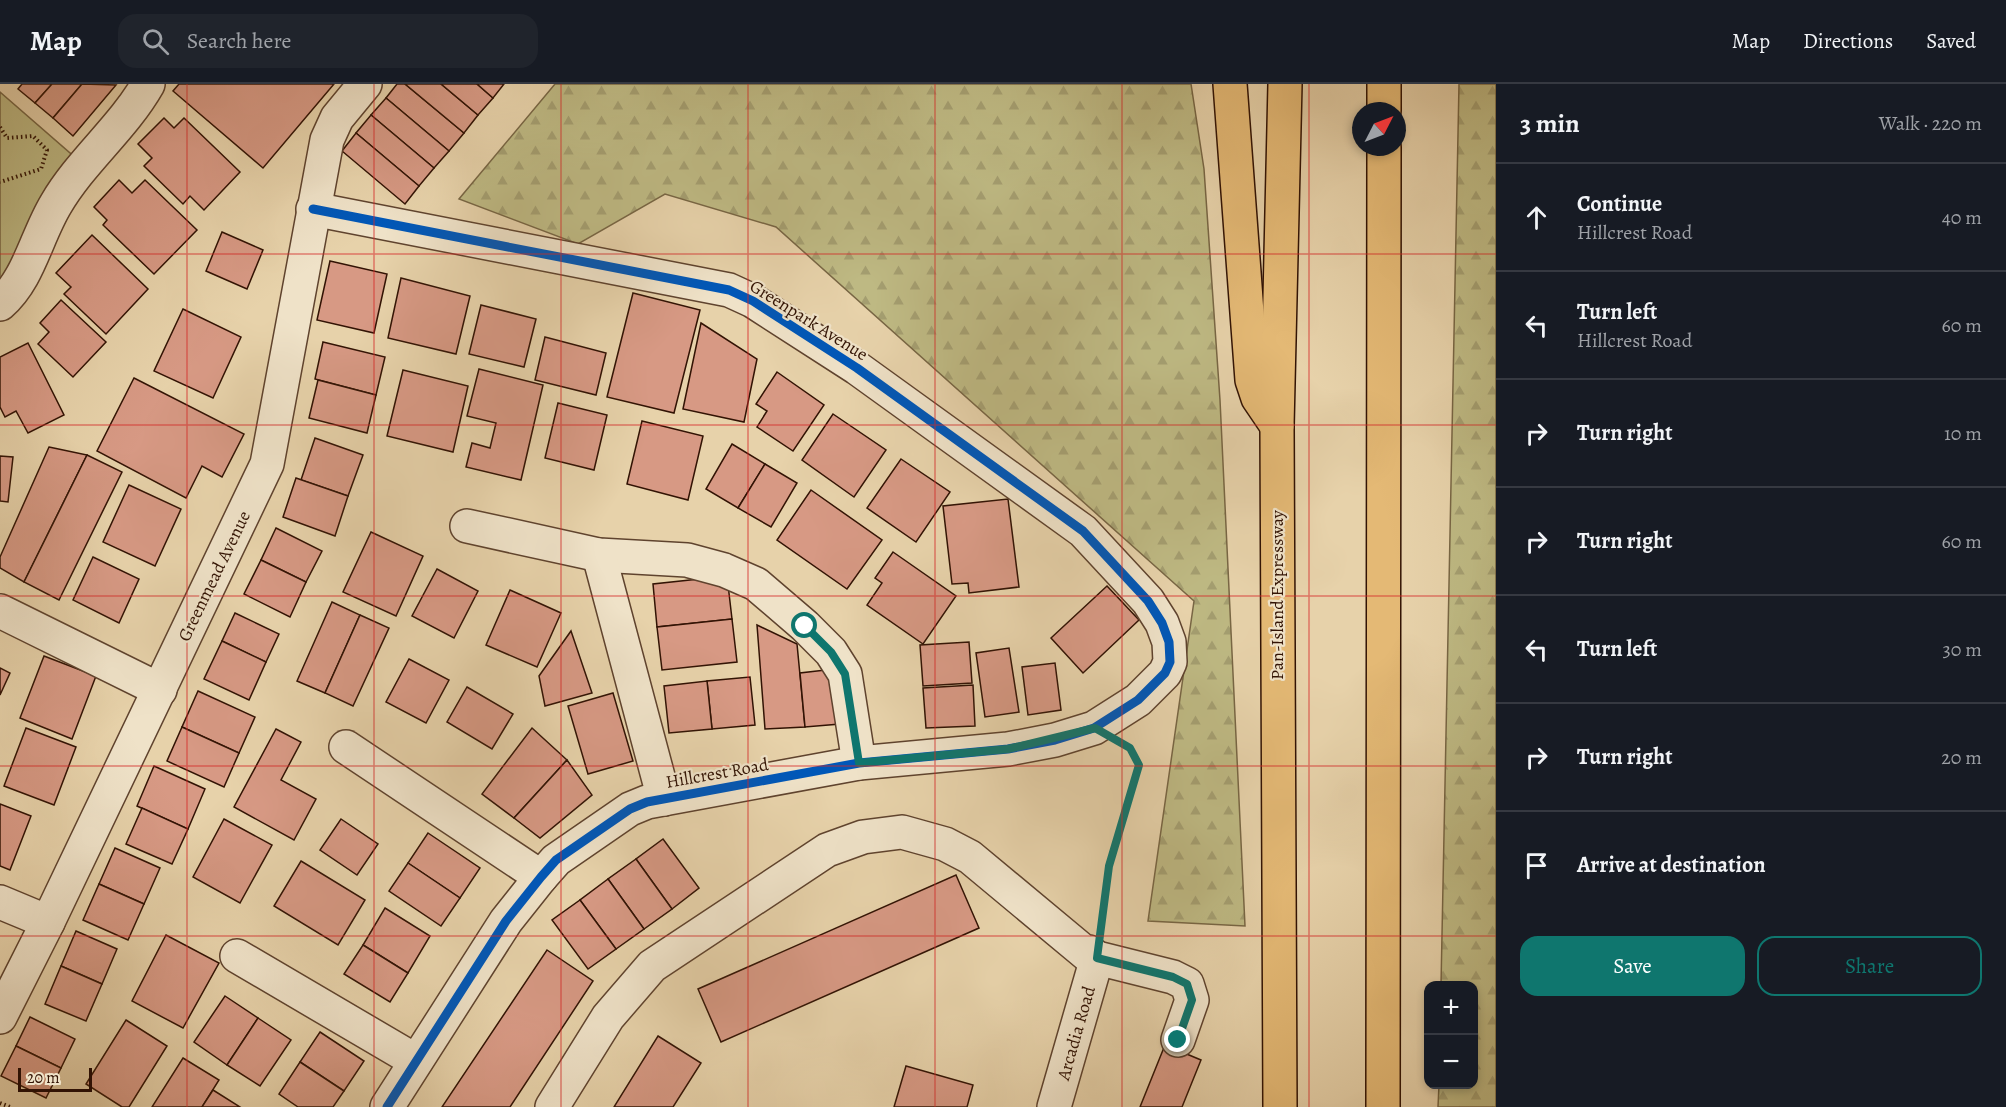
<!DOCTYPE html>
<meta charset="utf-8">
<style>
:root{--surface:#171b24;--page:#20242c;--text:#f1f3f6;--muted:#9ea1a6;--line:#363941;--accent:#0f766e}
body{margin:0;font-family:Alegreya,serif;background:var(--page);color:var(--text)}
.controls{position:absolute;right:18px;bottom:18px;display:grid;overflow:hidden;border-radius:12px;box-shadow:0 3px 9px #0003}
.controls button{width:54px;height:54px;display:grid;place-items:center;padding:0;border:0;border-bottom:2px solid var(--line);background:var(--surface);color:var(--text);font:30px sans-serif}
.compass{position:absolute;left:1352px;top:18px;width:54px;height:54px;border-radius:50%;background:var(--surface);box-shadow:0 3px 9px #0003;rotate:48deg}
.scale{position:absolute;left:18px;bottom:15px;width:74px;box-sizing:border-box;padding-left:6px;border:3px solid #321304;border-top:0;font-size:16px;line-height:21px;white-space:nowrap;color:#321304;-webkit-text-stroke:4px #efe2c8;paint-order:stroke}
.stop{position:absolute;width:18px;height:18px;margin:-14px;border:4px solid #0f766e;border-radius:50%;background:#fff}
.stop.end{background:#0f766e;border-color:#fff;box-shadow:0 2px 6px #0008}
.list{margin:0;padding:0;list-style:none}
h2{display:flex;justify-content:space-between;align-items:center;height:78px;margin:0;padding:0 24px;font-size:26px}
h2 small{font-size:20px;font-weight:400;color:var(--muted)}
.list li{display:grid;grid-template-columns:39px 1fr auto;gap:18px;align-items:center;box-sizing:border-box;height:108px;padding:0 24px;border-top:2px solid var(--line)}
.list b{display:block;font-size:22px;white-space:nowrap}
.list p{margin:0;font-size:20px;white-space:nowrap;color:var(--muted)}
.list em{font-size:20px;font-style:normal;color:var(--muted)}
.actions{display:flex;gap:12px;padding:18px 24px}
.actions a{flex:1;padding:14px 0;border:2px solid var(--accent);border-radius:18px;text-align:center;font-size:21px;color:var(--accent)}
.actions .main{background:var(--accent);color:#fff}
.icon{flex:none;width:33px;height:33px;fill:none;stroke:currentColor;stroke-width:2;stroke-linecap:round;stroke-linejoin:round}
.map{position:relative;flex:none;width:1496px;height:1023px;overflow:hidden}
header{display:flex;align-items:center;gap:36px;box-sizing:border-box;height:84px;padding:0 30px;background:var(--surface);border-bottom:2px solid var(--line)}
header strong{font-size:28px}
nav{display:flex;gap:33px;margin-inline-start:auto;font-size:21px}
.search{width:420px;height:54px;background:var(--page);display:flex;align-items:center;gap:15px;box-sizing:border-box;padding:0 21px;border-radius:18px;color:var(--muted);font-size:22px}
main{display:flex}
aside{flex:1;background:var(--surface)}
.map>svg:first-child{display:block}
.green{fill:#beb983;stroke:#786644;stroke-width:1.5}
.forest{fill:url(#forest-firs);stroke:#786644;stroke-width:1.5}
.building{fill:#d79984;stroke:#321304;stroke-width:1.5}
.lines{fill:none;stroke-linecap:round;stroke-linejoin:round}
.minor-casing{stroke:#5f432e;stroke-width:36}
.highway-casing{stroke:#321304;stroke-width:36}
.path{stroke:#321304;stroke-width:4;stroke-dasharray:1.5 3;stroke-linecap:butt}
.minor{stroke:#efe2c8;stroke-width:33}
.highway{stroke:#e4b975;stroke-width:33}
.cycleway-casing{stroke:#efe2c8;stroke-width:13}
.cycleway{stroke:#0057b8;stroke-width:9}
.route{stroke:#0f766e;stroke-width:8}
.grid{fill:none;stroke:#d62828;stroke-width:1.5;stroke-opacity:0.55}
.labels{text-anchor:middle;stroke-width:4.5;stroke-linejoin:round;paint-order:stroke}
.street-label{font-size:18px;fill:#321304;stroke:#efe2c8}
</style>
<header>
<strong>Map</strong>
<div class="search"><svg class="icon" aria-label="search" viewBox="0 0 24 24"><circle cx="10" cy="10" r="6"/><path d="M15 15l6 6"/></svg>Search here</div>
<nav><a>Map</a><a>Directions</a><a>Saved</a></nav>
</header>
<main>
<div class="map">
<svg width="1496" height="1023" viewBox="0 0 1496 1023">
<defs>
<pattern id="forest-firs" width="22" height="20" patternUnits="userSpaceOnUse" patternTransform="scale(1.5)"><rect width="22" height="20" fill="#beb983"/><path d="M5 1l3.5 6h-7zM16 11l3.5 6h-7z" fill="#a49e70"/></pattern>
</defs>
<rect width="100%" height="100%" fill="#e7d2aa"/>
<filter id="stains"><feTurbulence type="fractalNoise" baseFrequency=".00333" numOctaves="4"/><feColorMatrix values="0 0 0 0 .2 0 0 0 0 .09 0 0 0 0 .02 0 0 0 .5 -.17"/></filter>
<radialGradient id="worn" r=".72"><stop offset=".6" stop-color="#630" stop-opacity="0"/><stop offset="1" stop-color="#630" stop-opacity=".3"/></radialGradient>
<path class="green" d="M0 8 78 76 0 196Z"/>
<g class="forest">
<path d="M555 0H1191L1204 85 1220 316 1245 842 1148 837 1194 517 776 143 665 110 578 160 459 115Z"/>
<path d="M1459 0H1496V1023H1438L1439 1001 1474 1000V902L1441 901Z"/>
</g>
<g class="building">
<path d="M22 0H52L35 19 18 5Z"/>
<path d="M52 0H82L53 34 35 19Z"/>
<path d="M82 0 116 1 73 52 53 34Z"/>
<path d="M179 0H334L263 84 173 7Z"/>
<path d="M397 0H405L464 49 449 67 386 14Z"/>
<path d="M405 0H441L478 31 464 49Z"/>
<path d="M441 0H477L493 14 478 31Z"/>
<path d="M477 0H504L493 14Z"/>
<path d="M386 14 449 67 434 84 371 31Z"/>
<path d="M371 31 434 84 419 102 356 49Z"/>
<path d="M164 34 174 44 184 34 240 88 204 126 190 112 183 120 144 82 152 74 138 60Z"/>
<path d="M356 49 419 102 405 120 342 67Z"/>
<path d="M119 96 132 109 145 96 197 146 154 190 103 141 107 136 94 123Z"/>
<path d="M222 148 263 166 247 205 206 187Z"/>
<path d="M92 151 148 205 106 250 64 210 71 203 56 189Z"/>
<path d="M330 177 387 190 374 249 317 236Z"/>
<path d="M401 194 470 212 456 270 388 254Z"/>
<path d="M633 209 700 226 674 329 607 313Z"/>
<path d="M61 216 106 258 73 293 38 260 49 248 40 239Z"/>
<path d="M481 221 536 235 524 283 469 270Z"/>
<path d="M183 225 241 253 213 314 154 287Z"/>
<path d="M701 239 757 275 744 338 683 325Z"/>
<path d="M545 253 606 269 596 311 535 296Z"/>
<path d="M323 258 385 273 376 311 315 295Z"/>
<path d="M28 259 64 331 28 349 16 327 5 333 0 323V273Z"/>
<path d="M479 285 543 301 521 396 466 383 472 359 490 364 496 339 467 332Z"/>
<path d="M403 286 468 302 453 368 387 352Z"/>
<path d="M777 288 824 321 793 367 757 343 767 327 756 320Z"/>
<path d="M134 294 244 350 222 393 202 382 186 414 97 367Z"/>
<path d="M318 296 376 311 367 349 309 334Z"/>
<path d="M558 319 607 331 594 386 545 374Z"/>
<path d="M833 330 886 366 854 413 802 376Z"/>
<path d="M642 337 703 352 688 416 627 400Z"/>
<path d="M315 354 363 371 348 412 301 396Z"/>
<path d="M732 360 765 380 738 424 706 405Z"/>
<path d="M49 363 87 371 24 498 0 484V473Z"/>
<path d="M87 371 122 388 59 516 24 498Z"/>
<path d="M0 372 13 373 8 418 0 417Z"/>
<path d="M901 375 950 408 916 458 867 424Z"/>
<path d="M765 380 797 399 771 443 738 424Z"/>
<path d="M296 394 348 412 335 452 283 433Z"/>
<path d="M129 401 181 425 155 482 103 458Z"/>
<path d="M811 406 882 456 847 505 777 456Z"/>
<path d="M1008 415 1019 503 969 509 968 499 952 500 943 422Z"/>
<path d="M276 444 322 467 306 498 261 476Z"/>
<path d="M371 448 423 472 396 532 343 508Z"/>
<path d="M893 468 956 512 923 560 867 521 882 499 875 494Z"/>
<path d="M93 473 139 495 119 539 73 516Z"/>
<path d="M261 476 306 498 290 533 244 510Z"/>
<path d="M437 485 478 507 454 554 412 532Z"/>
<path d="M727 492 732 535 657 543 653 500Z"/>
<path d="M1107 502 1139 536 1083 589 1051 554Z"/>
<path d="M510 506 561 529 537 583 486 561Z"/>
<path d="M332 518 360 531 325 609 297 597Z"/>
<path d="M235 529 279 550 266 578 222 557Z"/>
<path d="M360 531 389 544 353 622 325 609Z"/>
<path d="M732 535 737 578 662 586 657 543Z"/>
<path d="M757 541 797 560 805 643 765 645Z"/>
<path d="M571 547 592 609 545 622 539 592Z"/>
<path d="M222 557 266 578 249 616 204 595Z"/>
<path d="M969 558 972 599 923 602 920 561Z"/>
<path d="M1009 564 1019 628 985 633 976 569Z"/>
<path d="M44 572 96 592 72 655 20 634Z"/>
<path d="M409 575 449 596 426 639 386 618Z"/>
<path d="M1055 579 1061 626 1028 631 1022 583Z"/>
<path d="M0 584 10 589 0 611Z"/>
<path d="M834 585 840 640 805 643 800 589Z"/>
<path d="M750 593 755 641 712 645 707 597Z"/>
<path d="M707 597 712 645 669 649 664 602Z"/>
<path d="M973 601 975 642 926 644 923 604Z"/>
<path d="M467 603 513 630 492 665 447 638Z"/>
<path d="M198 607 255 633 239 669 182 643Z"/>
<path d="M613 609 633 677 588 690 568 622Z"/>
<path d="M182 643 239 669 224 703 167 677Z"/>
<path d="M26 644 76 663 54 721 4 702Z"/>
<path d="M532 644 567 676 514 734 482 710Z"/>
<path d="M276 645 301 658 281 696 316 715 294 756 234 723Z"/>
<path d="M567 676 592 711 540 754 514 734Z"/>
<path d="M154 682 205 705 188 745 137 722Z"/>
<path d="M0 720 31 732 10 786 0 782Z"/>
<path d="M142 724 188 745 172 780 126 760Z"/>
<path d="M224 735 272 761 240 819 193 793Z"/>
<path d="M341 735 378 760 357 791 320 766Z"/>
<path d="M428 749 480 784 460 814 408 779Z"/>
<path d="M663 755 699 804 672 825 636 775Z"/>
<path d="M115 764 160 784 144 820 99 800Z"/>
<path d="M636 775 672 825 644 845 608 795Z"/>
<path d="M301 777 365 816 338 861 274 822Z"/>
<path d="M408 779 460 814 441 842 389 807Z"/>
<path d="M956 791 979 844 721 958 698 905Z"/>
<path d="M608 795 644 845 616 865 580 816Z"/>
<path d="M99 800 144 820 128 856 83 836Z"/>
<path d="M580 816 616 865 588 885 552 836Z"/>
<path d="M385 824 430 852 408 889 363 861Z"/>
<path d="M76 847 117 865 102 900 61 882Z"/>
<path d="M166 851 219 879 183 944 132 917Z"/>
<path d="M363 861 408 889 390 918 344 890Z"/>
<path d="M547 866 593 897 510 1023H442Z"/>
<path d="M61 882 102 900 86 937 45 920Z"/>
<path d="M225 912 258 934 227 981 194 958Z"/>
<path d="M30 933 75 955 61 984 16 962Z"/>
<path d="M258 934 291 956 260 1002 227 981Z"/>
<path d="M126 936 167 962 129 1023H122L86 1000Z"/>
<path d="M320 948 364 977 344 1007 300 978Z"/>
<path d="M658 952 701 979 673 1023H614Z"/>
<path d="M1165 961 1201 976 1182 1023H1140Z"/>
<path d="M16 962 61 984 46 1014 1 992Z"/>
<path d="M183 974 219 996 202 1023H152Z"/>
<path d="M300 978 344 1007 333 1023H298L279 1010Z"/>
<path d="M906 982 973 1001 967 1023H894Z"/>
<path d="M213 1006 240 1023H202Z"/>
</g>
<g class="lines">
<defs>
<g id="minor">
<path d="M313 125 729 206 753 217 857 284 1083 447 1148 517 1162 539 1169 558 1170 578 1165 589 1138 616 1094 644 1055 656 1008 665 859 679 647 718 630 725 556 776 541 793 506 837 387 1023"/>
<path d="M0 220C29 195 36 153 56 120 81 77 123 44 148 0"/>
<path d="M467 442 599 471 687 476 724 486 756 500 805 542 831 568 845 590 859 679"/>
<path d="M599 471 664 715"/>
<path d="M0 527 160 606"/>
<path d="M346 663 541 793"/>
<path d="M0 818 48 838"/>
<path d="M237 872 416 977"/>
<path d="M0 933 48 838 267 380 327 56 337 34 365 0"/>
<path d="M552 1023 608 933 652 882 827 766 863 753 902 748 945 760 970 773 1089 872V868L1097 874 1173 893 1187 900 1192 916 1178 956"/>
<path d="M1054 1023 1097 874"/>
</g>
<g id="highway">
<path d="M1230 0 1252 296 1258 314 1277 342"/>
<path d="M1384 0V27"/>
<path d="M1280 1023 1277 342 1285 0"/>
<path d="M1383 1023 1384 63"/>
</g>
</defs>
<use href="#minor" class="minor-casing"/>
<use href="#highway" class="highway-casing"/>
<g class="path">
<path d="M0 43 7 54 33 52 47 66 41 85 0 98"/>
<path d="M1101 844 1109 782 1139 681 1130 664 1121 660"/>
<path d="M0 1019 10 1023"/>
</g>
<use href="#minor" class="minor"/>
<use href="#highway" class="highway"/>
<defs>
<path id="cycleway" d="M313 125 729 206 753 217 857 284 1083 447 1148 517 1162 539 1169 558 1170 578 1165 589 1138 616 1094 644 1055 656 1008 665 859 679 647 718 630 725 556 776 541 793 506 837 387 1023"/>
</defs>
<use href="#cycleway" class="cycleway-casing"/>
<use href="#cycleway" class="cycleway"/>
</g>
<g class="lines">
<path class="route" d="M805 542 831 568 845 590 859 679 1008 665 1095 644 1130 664 1139 681 1109 782 1097 874 1173 893 1187 900 1192 916 1178 956"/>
</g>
<path class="grid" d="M187 0V1023M374 0V1023M561 0V1023M748 0V1023M935 0V1023M1122 0V1023M1309 0V1023M0 170H1496M0 341H1496M0 512H1496M0 682H1496M0 852H1496"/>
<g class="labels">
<g class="street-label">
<text transform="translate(809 236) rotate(32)" y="6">Greenpark Avenue</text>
<text transform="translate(214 492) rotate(-64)" y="6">Greenmead Avenue</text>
<text transform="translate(1277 511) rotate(-90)" y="6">Pan-Island Expressway</text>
<text transform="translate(717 689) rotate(-10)" y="6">Hillcrest Road</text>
<text transform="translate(1076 949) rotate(-74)" y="6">Arcadia Road</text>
</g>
</g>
<rect width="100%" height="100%" filter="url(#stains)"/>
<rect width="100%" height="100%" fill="url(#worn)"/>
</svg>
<div class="controls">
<button>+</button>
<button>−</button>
</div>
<svg class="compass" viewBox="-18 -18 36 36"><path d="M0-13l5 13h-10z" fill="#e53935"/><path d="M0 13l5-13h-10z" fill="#9ea1a6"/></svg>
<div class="scale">20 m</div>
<div class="stop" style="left:805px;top:542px"></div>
<div class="stop end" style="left:1178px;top:956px"></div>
</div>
<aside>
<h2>3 min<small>Walk · 220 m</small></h2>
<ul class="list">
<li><svg class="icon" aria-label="ahead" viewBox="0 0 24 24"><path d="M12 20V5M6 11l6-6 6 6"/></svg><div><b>Continue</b><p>Hillcrest Road</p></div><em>40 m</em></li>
<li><svg class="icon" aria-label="left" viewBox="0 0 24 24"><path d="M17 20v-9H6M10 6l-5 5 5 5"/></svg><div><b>Turn left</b><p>Hillcrest Road</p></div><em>60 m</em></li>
<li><svg class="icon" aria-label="right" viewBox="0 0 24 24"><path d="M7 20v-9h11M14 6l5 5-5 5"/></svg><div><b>Turn right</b></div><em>10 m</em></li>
<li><svg class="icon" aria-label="right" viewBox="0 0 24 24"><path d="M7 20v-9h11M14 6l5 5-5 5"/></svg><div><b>Turn right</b></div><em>60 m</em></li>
<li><svg class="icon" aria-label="left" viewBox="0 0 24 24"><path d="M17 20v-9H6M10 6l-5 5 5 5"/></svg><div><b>Turn left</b></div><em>30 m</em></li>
<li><svg class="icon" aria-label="right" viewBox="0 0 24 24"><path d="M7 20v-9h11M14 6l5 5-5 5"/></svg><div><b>Turn right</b></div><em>20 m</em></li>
<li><svg class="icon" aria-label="arrive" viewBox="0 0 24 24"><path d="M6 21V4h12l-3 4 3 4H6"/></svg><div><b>Arrive at destination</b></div></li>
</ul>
<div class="actions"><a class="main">Save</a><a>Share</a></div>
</aside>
</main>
